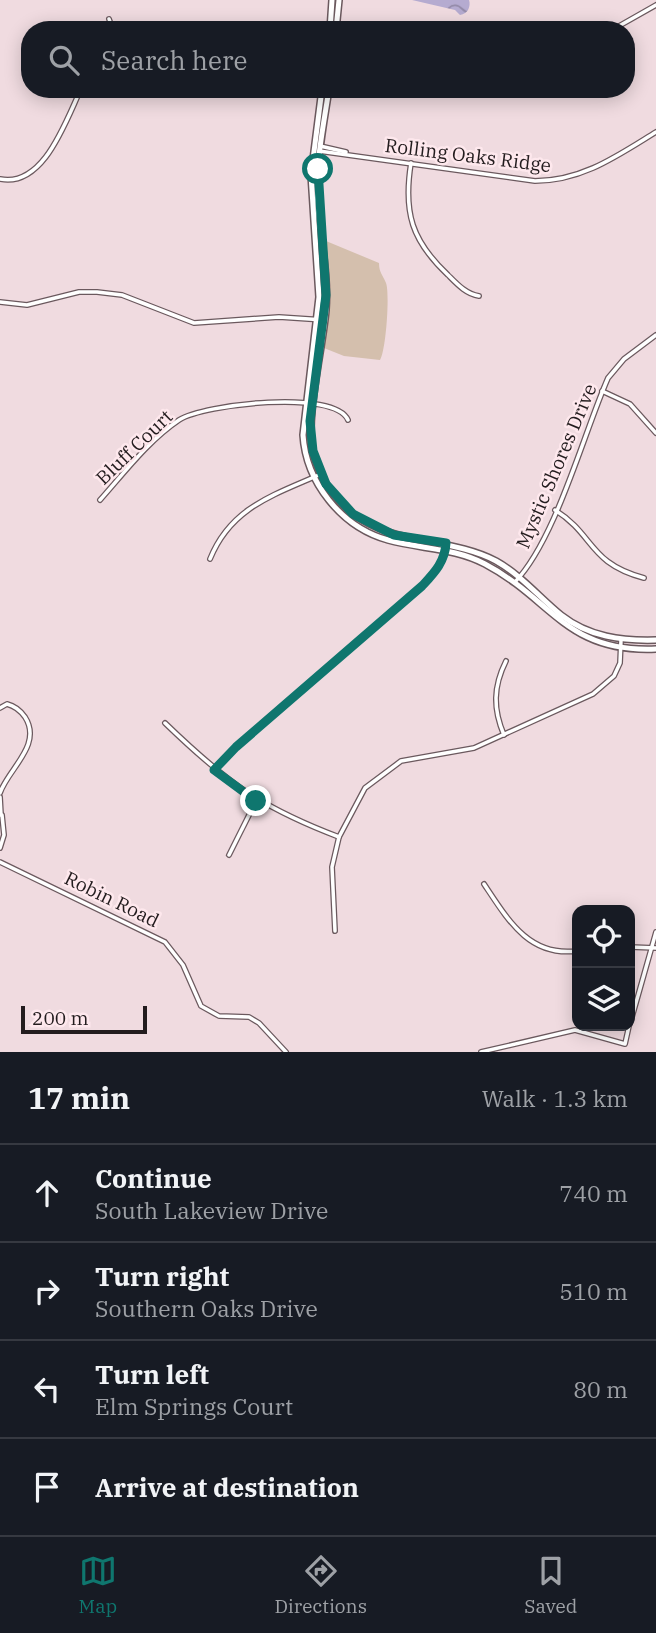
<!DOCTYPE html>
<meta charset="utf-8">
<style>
:root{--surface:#171b24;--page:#20242c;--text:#f1f3f6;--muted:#9ea1a6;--line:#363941;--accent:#0f766e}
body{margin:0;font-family:"IBM Plex Serif",serif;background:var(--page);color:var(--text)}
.controls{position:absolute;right:21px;bottom:21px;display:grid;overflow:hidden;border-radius:14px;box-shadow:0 4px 18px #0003}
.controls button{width:63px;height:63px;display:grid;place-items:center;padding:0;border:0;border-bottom:2px solid var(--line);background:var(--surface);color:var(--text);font:35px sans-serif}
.scale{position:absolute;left:21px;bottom:18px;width:126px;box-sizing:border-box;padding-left:7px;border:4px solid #231c1e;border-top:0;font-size:19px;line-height:24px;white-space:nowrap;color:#231c1e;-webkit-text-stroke:5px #fee8ed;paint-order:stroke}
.stop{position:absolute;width:21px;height:21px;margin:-16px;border:5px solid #0f766e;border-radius:50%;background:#fff}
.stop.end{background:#0f766e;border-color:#fff;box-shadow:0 2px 7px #0008}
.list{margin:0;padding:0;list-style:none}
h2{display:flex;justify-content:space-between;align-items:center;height:91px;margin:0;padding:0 28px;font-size:30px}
h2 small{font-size:23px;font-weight:400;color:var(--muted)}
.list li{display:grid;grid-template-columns:46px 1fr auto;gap:21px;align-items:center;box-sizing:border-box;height:98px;padding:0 28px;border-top:2px solid var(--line)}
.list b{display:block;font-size:26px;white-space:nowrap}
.list p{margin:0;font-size:23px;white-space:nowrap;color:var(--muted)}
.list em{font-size:23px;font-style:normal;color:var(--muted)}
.icon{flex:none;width:38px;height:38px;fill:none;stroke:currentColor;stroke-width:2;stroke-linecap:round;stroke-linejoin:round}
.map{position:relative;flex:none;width:656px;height:1052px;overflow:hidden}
.search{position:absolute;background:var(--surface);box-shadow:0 4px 18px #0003;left:21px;right:21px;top:21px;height:77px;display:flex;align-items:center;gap:18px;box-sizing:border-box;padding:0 24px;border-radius:28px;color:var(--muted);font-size:26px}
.sheet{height:483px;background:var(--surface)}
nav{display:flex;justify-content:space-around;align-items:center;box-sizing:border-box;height:98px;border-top:2px solid var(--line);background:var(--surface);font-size:19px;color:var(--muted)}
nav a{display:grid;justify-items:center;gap:4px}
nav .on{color:var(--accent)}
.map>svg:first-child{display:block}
.park{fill:#d4bfad}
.water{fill:url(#water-waves)}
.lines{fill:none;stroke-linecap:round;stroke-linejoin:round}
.street-casing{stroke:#6b595e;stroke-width:6}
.secondary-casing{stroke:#6b595e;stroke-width:8}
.street{stroke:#fff;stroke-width:3.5}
.secondary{stroke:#fff;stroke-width:5}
.route{stroke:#0f766e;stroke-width:9}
.labels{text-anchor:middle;stroke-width:5;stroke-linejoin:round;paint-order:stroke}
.street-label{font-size:19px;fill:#231c1e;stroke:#fee8ed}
</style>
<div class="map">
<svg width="656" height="1052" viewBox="0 0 656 1052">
<defs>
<pattern id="water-waves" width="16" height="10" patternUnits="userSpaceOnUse" patternTransform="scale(1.75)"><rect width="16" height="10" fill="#b5abd0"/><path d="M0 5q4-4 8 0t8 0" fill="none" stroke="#938aa8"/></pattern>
</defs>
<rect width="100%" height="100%" fill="#f0dbe0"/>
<path class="park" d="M326 241 379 263C379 273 383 275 386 283 390 293 386 351 380 360L344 356 324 348 329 288Z"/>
<path class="water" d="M412 0H469C471 6 468 14 460 15L455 10Z"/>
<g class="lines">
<defs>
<g id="street">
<path d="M109 19 113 30"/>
<path d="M336 27 355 30"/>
<path d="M612 30 656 5"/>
<path d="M320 146 346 152"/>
<path d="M319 151 535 181C582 181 617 156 656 132"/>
<path d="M411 163C403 213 412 241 448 275 457 284 466 294 479 296"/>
<path d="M0 179C44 188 66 120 81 89"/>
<path d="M0 302 27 305 79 292H97L122 295 194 323 279 317 324 320"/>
<path d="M602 391 630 404 656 433"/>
<path d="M100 500C124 473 149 440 179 420 204 404 335 389 348 420"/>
<path d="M555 510C595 535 588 563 644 578"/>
<path d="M210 559C231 507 274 495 321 474"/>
<path d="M515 582C556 539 583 435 608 378L624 359 656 335"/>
<path d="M0 708 7 704C15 706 20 710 25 717 43 745 8 769 0 793"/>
<path d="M165 723C226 782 260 807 339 837"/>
<path d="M504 735C493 709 493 687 506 661"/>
<path d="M214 770 236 747 422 586 438 568 446 549"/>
<path d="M0 797 1 815"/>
<path d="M0 848 4 835 2 815"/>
<path d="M229 855 256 801"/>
<path d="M0 862 165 942 183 965 201 1006 219 1016 249 1017 259 1023 286 1052"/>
<path d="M484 884C508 920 529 957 577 951"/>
<path d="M335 931 332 867 339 837 365 788 401 761 474 748 593 694 614 676 620 663 621 640"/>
<path d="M630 947 656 948"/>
<path d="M630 1024 656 932"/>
<path d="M481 1052 575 1030 625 1044 629 1026"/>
</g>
<g id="secondary">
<path d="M330 30 332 0"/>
<path d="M336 30 339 0"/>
<path d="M322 89 311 175 319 297 303 435C306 482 341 527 388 540 421 549 455 548 485 564 553 600 566 653 656 649"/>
<path d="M329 89C324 122 317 156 317 189 318 230 329 269 326 310 323 347 305 420 313 452 319 476 332 497 352 513 394 546 450 537 496 561 521 575 539 597 561 615 589 637 622 641 656 640"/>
</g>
</defs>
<use href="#street" class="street-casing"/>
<use href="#secondary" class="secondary-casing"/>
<use href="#street" class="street"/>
<use href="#secondary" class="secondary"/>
</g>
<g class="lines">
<path class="route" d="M256 801 214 770 236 747 422 586C434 573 445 562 446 543L394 535 353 514 326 484 313 451 310 421 326 295 318 169"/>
</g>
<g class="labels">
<g class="street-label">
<text transform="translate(468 155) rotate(7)" y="7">Rolling Oaks Ridge</text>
<text transform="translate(134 447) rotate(-44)" y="7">Bluff Court</text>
<text transform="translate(556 466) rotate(-67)" y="7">Mystic Shores Drive</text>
<text transform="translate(112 899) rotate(26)" y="7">Robin Road</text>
</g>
</g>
</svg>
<div class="controls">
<button><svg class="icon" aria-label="locate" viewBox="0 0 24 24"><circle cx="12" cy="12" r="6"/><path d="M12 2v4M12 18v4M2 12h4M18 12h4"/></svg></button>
<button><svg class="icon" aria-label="layers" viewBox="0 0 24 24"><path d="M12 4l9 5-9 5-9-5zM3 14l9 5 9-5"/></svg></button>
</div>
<div class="scale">200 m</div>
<div class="stop" style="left:318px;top:169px"></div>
<div class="stop end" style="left:256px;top:801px"></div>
<div class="search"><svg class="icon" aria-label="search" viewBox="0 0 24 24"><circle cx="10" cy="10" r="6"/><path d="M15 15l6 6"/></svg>Search here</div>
</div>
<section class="sheet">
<h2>17 min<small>Walk · 1.3 km</small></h2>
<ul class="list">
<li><svg class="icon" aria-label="ahead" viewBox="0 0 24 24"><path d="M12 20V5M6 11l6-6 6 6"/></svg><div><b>Continue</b><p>South Lakeview Drive</p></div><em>740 m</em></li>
<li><svg class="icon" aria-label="right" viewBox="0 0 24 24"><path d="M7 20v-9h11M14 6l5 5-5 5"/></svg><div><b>Turn right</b><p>Southern Oaks Drive</p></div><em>510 m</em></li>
<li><svg class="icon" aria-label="left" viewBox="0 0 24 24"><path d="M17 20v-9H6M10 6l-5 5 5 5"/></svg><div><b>Turn left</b><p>Elm Springs Court</p></div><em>80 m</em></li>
<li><svg class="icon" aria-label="arrive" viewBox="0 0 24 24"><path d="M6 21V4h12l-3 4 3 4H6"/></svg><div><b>Arrive at destination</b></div></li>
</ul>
</section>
<nav>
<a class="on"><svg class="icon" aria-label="map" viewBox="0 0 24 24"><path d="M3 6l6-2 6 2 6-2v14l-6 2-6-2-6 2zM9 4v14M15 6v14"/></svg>Map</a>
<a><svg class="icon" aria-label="directions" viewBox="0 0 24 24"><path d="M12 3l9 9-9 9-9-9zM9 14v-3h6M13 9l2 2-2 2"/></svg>Directions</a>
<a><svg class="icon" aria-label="saved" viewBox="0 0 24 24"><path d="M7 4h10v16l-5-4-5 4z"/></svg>Saved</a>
</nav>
